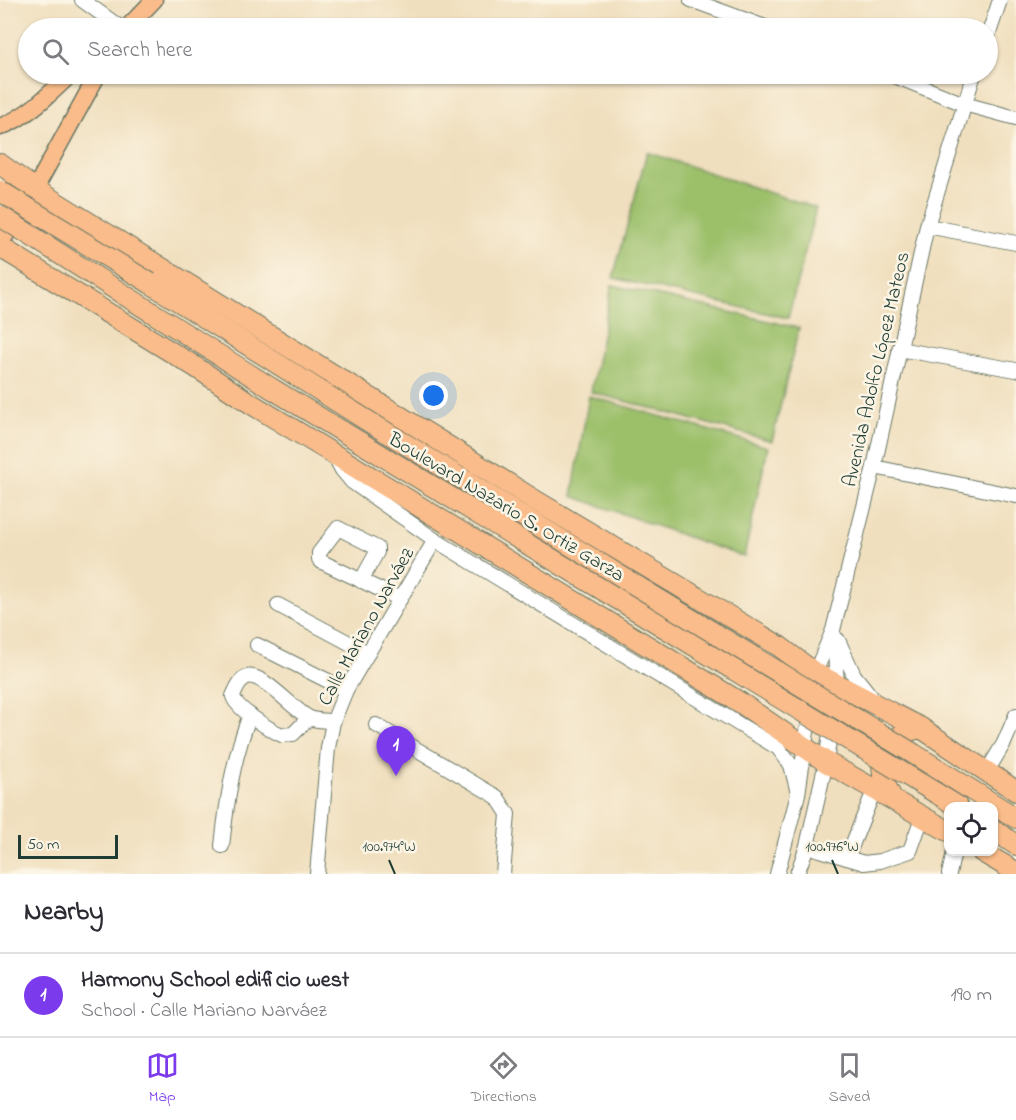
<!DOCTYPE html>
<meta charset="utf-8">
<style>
:root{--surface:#fff;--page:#f2f2f3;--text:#2b2b33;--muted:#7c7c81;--line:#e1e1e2;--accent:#7c3aed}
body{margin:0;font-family:"Indie Flower",sans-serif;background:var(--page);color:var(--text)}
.controls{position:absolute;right:18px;bottom:18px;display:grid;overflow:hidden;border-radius:12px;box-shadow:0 2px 4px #0004}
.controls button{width:54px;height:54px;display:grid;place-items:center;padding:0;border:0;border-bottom:2px solid var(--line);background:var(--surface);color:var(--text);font:30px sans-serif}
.scale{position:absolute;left:18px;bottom:15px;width:100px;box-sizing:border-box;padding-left:6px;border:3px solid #1f3d34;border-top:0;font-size:16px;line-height:21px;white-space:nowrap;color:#1f3d34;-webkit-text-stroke:4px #fcf5e5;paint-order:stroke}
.you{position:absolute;left:434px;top:396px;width:21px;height:21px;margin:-15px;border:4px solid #fff;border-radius:50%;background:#1a73e8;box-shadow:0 0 0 9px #1a73e833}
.badge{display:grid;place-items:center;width:39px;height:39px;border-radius:50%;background:var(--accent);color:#fff;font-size:20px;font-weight:700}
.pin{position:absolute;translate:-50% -50px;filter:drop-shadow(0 2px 3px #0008)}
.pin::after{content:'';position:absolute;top:32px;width:21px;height:18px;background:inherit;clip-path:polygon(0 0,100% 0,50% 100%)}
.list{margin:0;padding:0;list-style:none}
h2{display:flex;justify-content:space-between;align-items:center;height:78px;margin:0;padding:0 24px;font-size:26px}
h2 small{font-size:20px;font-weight:400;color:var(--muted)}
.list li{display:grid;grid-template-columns:39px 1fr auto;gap:18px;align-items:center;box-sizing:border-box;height:84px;padding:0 24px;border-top:2px solid var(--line)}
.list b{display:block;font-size:22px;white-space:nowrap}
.list p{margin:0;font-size:20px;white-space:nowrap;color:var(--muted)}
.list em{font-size:20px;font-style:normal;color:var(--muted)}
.icon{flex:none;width:33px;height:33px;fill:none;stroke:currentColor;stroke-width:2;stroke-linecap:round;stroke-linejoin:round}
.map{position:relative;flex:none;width:1016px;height:874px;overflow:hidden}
.search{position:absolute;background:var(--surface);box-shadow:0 2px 4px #0004;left:18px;right:18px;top:18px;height:66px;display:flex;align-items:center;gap:15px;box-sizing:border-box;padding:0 21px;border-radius:33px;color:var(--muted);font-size:22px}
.sheet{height:162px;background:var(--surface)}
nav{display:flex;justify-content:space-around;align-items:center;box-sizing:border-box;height:84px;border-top:2px solid var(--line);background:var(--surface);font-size:16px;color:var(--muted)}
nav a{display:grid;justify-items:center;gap:3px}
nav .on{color:var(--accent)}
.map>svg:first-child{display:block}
.green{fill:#9cc06a;stroke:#5e7e4f;stroke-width:1.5}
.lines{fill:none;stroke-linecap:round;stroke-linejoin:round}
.minor-casing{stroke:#687664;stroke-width:16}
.major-casing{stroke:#687664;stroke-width:19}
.highway-casing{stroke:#687664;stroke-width:22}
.minor{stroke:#fff;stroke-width:14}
.major{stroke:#f9bc8a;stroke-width:16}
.highway{stroke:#f9bc8a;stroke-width:20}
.highway-bridge-casing{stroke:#687664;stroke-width:22;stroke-linecap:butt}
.highway-bridge{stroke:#f9bc8a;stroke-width:20}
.ticks{fill:none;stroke:#1f3d34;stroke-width:2}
.labels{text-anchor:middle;stroke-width:5;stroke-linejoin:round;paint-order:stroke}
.street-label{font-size:20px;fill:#1f3d34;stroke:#fcf5e5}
.ticks-label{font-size:15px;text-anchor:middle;fill:#1f3d34;stroke:#fcf5e5;stroke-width:5;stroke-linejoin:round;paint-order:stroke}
</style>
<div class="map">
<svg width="1016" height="874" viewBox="0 0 1016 874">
<rect width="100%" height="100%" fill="#fcf5e5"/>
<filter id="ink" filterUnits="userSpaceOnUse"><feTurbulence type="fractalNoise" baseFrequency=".0167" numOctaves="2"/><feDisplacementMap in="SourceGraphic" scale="12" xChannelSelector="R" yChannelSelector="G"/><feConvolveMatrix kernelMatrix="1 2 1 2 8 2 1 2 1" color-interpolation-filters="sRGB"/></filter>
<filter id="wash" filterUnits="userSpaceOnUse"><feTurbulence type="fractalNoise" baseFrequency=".008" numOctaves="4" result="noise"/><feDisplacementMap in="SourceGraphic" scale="24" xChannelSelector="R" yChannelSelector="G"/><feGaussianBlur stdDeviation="1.35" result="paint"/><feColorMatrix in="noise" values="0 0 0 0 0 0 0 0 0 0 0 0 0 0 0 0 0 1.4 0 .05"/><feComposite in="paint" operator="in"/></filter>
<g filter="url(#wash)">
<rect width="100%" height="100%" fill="#f0dfbe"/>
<g class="green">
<path d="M647 152 816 208 788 318 613 278Z"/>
<path d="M612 285 799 328 772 441 591 392Z"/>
<path d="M589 396 768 447 744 557 572 496Z"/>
</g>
</g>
<g filter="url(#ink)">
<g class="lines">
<defs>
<g id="minor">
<path d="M82 0 121 28"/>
<path d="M691 0 768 28"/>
<path d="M988 36 1000 0"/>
<path d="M890 74 964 104 1016 118"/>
<path d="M927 226 1016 243"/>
<path d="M899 349 1016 370"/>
<path d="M334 455 342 470 352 482 435 540 778 748 791 765 797 789"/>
<path d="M874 467 1016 496"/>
<path d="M361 581 377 552V548L338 528 319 553V559L322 562 400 599"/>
<path d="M278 605 368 653"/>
<path d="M838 640 854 675 874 700"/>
<path d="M257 645 346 690"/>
<path d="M814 680 815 673 833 630 874 467 927 226 974 74"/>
<path d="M309 718 293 734 282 735C270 730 235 708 233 696 236 690 240 679 247 677 263 672 295 712 310 718 316 721 326 720 333 722"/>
<path d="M376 725 497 797 508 814 503 874"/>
<path d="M986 773 1004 743 1016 715"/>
<path d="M222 846C227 800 233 758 250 715"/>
<path d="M807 846 864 863 880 861 910 851 923 815"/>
<path d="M847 858 875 788"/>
<path d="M317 874 328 748 333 722 346 690 435 540"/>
<path d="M777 874 798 794 810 711"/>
<path d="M797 874 807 846 826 762 837 685 834 635"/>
<path d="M949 874 954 852"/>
</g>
<g id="major">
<path d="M127 28 154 0"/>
<path d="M0 127C29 116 49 94 71 74"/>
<path d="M0 244 35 189 98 74"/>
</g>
<g id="highway">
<path d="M0 164 35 189 533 499 779 646 815 673 921 728 1016 791"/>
<path d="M0 247 194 366 250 403 741 703 826 762 948 831"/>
<path d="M150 283 363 418 676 610"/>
<path d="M271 388 662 626"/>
<path d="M914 754 1016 818"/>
<path d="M936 793 957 806"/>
<path d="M892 798C873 765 882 736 921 728"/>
<path d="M994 830 1016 845"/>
<path d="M982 852 1016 872"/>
</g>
</defs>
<use href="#minor" class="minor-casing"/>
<use href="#major" class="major-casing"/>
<use href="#highway" class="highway-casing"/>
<use href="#minor" class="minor"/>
<use href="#major" class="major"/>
<use href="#highway" class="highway"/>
<defs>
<g id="highway-bridge">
<path d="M0 191 150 283"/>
<path d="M0 216 271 388"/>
<path d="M676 610 914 754"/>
<path d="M662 626 936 793"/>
</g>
</defs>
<use href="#highway-bridge" class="highway-bridge-casing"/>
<use href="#highway-bridge" class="highway-bridge"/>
</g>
</g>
<path class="ticks" d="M389 860 395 874M832 860 838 874"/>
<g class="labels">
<g class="street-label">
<text transform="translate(875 369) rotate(-77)" y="7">Avenida Adolfo López Mateos</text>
<text transform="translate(507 506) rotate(31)" y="7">Boulevard Nazario S. Ortiz Garza</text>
<text transform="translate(365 626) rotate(-61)" y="7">Calle Mariano Narváez</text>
</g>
</g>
<g class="ticks-label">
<text x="389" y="851">100.974°W</text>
<text x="832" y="851">100.976°W</text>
</g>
</svg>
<div class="controls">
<button><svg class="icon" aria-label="locate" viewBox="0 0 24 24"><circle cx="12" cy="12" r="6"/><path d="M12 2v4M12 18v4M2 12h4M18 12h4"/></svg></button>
</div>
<div class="scale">50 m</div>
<div class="you"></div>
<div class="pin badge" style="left:396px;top:776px">1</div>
<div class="search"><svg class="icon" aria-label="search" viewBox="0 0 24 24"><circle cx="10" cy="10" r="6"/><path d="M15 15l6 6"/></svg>Search here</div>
</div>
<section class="sheet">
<h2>Nearby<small></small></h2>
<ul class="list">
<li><span class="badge">1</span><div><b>Harmony School edificio west</b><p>School · Calle Mariano Narváez</p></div><em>190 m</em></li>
</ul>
</section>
<nav>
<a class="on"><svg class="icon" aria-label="map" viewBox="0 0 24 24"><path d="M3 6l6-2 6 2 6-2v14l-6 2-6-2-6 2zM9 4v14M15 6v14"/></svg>Map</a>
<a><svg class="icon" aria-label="directions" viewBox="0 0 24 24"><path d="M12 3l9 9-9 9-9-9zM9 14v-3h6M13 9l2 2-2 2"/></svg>Directions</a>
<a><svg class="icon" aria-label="saved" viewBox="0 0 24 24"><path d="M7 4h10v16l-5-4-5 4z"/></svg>Saved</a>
</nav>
